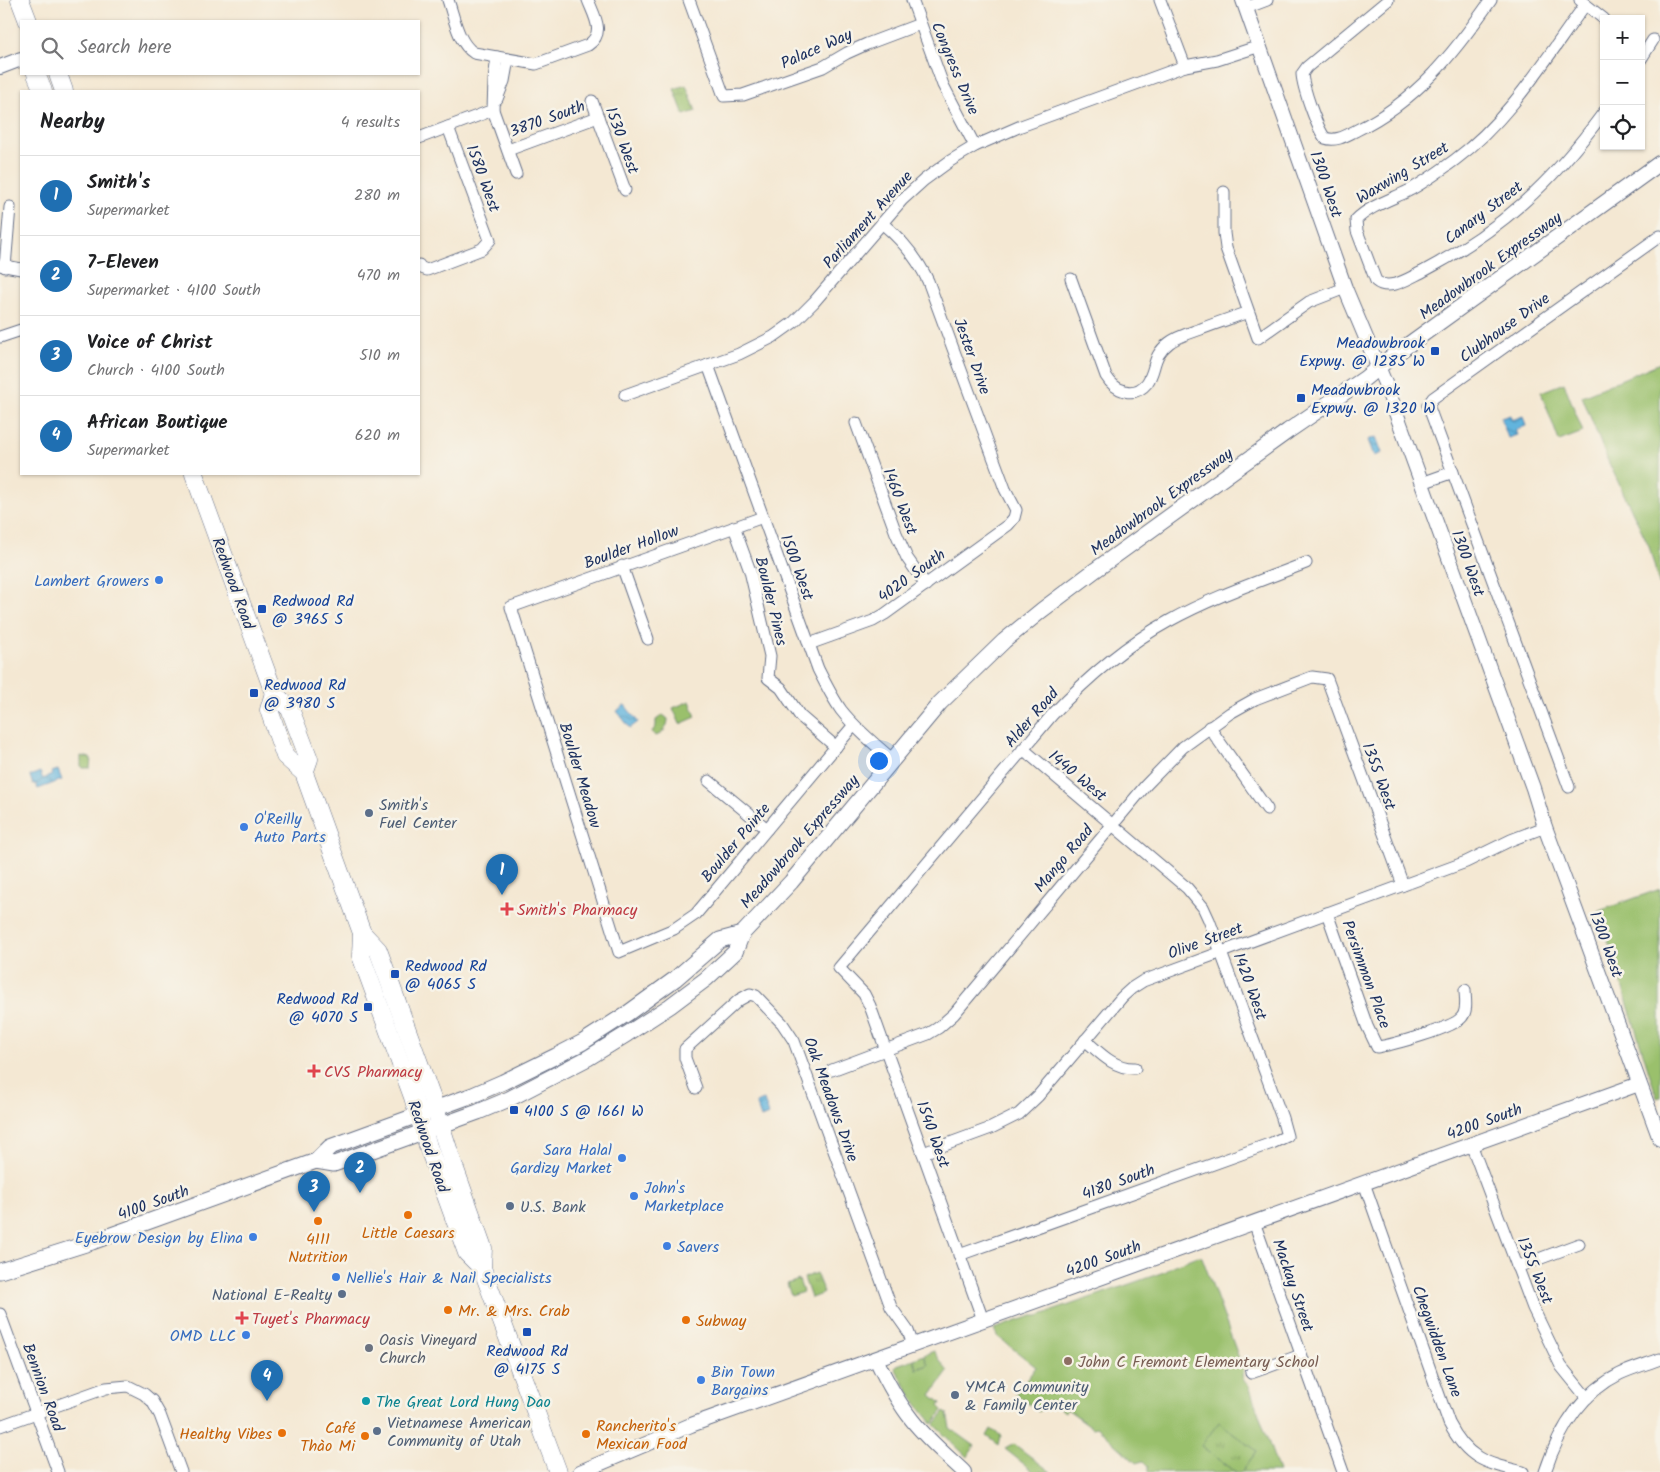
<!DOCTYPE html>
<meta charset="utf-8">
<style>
:root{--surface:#fff;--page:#f2f2f2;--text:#202124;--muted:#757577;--line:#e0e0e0;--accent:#1f6fb2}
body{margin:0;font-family:Kalam,sans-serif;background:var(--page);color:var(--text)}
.controls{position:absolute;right:15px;top:15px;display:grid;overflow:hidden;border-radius:0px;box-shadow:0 1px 4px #0004}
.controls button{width:45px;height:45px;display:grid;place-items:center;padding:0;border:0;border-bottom:1px solid var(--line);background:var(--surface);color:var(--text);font:25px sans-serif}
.you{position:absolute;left:878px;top:760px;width:18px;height:18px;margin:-12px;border:4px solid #fff;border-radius:50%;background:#1a73e8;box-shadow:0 0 0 8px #1a73e833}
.badge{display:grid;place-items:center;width:32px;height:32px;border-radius:50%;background:var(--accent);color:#fff;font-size:16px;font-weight:700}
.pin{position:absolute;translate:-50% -41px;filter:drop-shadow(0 1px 2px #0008)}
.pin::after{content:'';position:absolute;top:26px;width:18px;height:15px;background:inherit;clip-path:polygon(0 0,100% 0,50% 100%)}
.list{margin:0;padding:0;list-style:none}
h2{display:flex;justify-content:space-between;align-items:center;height:65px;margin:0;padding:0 20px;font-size:21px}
h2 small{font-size:16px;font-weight:400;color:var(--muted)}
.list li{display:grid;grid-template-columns:32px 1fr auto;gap:15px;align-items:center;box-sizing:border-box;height:80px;padding:0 20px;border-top:1px solid var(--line)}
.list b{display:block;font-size:19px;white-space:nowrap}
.list p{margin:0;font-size:16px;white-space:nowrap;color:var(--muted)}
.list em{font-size:16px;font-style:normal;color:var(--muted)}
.icon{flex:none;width:28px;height:28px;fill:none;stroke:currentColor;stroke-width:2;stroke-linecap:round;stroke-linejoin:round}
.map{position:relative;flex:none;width:1660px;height:1472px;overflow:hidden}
.search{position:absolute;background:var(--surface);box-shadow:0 1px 4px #0004;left:20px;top:20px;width:400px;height:55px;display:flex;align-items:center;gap:12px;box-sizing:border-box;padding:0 18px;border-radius:0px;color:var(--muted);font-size:19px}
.panel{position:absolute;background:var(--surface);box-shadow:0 1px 4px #0004;left:20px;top:90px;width:400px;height:385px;border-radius:0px}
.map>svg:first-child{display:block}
.grass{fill:#9ac06c;stroke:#5a7865}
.park{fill:url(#park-tufts);stroke:#5a7865}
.water{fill:url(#water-waves);stroke:#3e729e}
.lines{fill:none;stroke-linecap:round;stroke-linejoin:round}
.minor-casing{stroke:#677087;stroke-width:13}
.tertiary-casing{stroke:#677087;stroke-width:16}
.secondary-casing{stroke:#677087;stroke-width:17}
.primary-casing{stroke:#677087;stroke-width:19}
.minor{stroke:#fff;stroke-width:11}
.tertiary{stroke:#fff;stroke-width:14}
.secondary{stroke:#fff;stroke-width:15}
.primary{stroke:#fff;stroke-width:18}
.transit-dot{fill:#1a4fb4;stroke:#f7f3e8;stroke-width:2}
.shop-dot{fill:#3f7fe0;stroke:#f7f3e8;stroke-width:2}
.service-dot{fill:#5c6f8a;stroke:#f7f3e8;stroke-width:2}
.health-dot{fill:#e0444e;stroke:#f7f3e8;stroke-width:2}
.food-dot{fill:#e8710a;stroke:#f7f3e8;stroke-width:2}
.worship-dot{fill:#6b7280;stroke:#f7f3e8;stroke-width:2}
.education-dot{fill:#8d6e63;stroke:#f7f3e8;stroke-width:2}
.culture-dot{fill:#0f9aa8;stroke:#f7f3e8;stroke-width:2}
.labels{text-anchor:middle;stroke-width:5;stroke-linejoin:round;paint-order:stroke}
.street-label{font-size:16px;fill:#1b2f5e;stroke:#f7f3e8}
.transit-label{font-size:16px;fill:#164399;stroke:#f7f3e8;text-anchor:start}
.shop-label{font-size:16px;fill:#366cbe;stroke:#f7f3e8;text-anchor:start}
.service-label{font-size:16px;fill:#4e5e75;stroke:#f7f3e8;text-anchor:start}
.health-label{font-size:16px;fill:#be3a42;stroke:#f7f3e8;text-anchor:start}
.food-label{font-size:16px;fill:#c56008;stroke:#f7f3e8;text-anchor:start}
.worship-label{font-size:16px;fill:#5b616d;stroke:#f7f3e8;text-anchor:start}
.education-label{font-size:16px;fill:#785e54;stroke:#f7f3e8;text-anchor:start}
.culture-label{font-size:16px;fill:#0d838f;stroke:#f7f3e8;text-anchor:start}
</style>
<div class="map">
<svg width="1660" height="1472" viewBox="0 0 1660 1472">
<defs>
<pattern id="park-tufts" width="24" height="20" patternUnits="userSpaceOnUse" patternTransform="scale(1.25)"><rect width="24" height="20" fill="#9ac06c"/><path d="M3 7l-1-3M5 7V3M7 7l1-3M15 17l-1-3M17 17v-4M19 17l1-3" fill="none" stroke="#7d9c5c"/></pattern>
<pattern id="water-waves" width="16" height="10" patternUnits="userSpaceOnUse" patternTransform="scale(1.25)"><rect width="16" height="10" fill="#62b4dd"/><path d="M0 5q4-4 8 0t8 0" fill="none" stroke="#5093b6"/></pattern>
</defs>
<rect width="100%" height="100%" fill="#f7f3e8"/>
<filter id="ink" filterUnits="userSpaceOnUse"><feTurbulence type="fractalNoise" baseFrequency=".02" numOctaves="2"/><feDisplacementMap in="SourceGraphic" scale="10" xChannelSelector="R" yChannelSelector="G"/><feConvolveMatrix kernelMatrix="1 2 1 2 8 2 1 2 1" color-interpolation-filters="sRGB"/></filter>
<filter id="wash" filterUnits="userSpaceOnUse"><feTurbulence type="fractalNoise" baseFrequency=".0096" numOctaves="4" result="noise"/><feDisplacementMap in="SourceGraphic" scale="20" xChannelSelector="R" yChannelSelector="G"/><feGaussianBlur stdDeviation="1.12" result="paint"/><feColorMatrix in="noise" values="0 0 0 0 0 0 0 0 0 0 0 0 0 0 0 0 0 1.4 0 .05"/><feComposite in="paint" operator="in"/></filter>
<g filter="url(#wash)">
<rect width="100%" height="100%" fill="#f4e8d3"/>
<g class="grass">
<path d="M1660 363V588L1649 546 1607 459 1582 396Z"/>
<path d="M1564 383 1583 432 1559 441 1541 392Z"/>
<path d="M690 701 696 717 680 724 673 708Z"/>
<path d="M1660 889V1097L1657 1098 1599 911Z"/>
<path d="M1198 1256 1202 1257 1244 1372 1242 1375 1244 1381 1249 1386 1279 1472H1241L1257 1451 1202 1446 1236 1472H1148V1466L1143 1461 1136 1463 1097 1427 1093 1428 1067 1409 1065 1412 1050 1400 1039 1412 1016 1394 1036 1367 997 1336 994 1329 1032 1316H1038L1164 1272 1172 1266Z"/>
<path d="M799 1280 803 1292 791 1296 787 1284Z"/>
<path d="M934 1351 948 1372 931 1395 941 1403 939 1406 943 1410 933 1424 915 1402 895 1368 897 1365 914 1359 917 1369 928 1365 924 1355Z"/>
<path d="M945 1411 947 1413 950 1428 975 1446 967 1457 934 1425Z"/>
<path d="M991 1429 1001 1436 999 1445 987 1436Z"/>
<path d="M1014 1444 1051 1472H1034L1005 1449Z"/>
</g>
<g class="park">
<path d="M686 85 696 111 684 115 674 89Z"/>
<path d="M663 715 668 719C668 726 663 735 655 736L652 732 656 726V720Z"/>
<path d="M81 756 91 758 90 768H83L81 766Z"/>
<path d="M816 1273 824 1293 811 1298 804 1278Z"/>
<path d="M924 1355 928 1365 917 1369 914 1359Z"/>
<path d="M1219 1422 1257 1451 1241 1472H1236L1201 1446Z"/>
</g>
<g class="water">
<path d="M1510 415 1512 420 1523 416 1526 426 1515 430 1517 435 1508 438 1501 418Z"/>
<path d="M1376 437 1382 453 1374 456 1368 440Z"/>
<path d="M625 705 638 722 630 728 617 711Z"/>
<path d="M58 770 62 780 38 789 36 784 33 785 30 776 40 772 43 779 52 775 51 772Z"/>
<path d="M764 1100 769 1115 761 1118 756 1103Z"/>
</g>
</g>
<g filter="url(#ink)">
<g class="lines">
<defs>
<g id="minor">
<path d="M448 0C454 17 458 43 474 53L536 64 588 45C606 33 594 16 588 0"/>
<path d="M689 0 724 96 743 95 823 67 847 53 867 44 920 24"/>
<path d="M912 0 943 85 975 146"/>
<path d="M1160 0 1185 66"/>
<path d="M1388 0 1307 67 1302 74C1303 88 1317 128 1325 138 1337 142 1347 135 1357 130 1417 101 1454 53 1491 0"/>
<path d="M1580 0 1604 19"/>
<path d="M1585 5C1546 58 1510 119 1456 159 1441 170 1425 182 1408 191 1392 199 1368 207 1356 220L1357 231 1376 281C1389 292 1409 278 1422 272 1500 231 1552 183 1604 112"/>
<path d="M1246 8 1267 0"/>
<path d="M497 57 494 80 493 110 516 174"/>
<path d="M1641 59 1653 40"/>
<path d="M497 99 504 81 508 59"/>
<path d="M592 101 625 190"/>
<path d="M419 138 493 110"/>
<path d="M508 150 598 117"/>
<path d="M1224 192V233L1226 248 1258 338 1309 302 1345 288"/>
<path d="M0 265 21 269"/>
<path d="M419 265V267L427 270 482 249 490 240 448 127"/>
<path d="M5 267 10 207"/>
<path d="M1071 279 1106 376C1115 391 1134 399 1147 383 1157 369 1151 357 1169 343 1178 336 1190 333 1201 329 1216 323 1232 318 1248 312"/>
<path d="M0 337 21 330"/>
<path d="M708 365 818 669C825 683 832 697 841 710 855 728 874 744 892 759"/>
<path d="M625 395 739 354 773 337 794 322 814 302 902 200 924 180 950 161 975 146 1021 126 1185 66 1217 60 1260 46"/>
<path d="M856 423 896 533 907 558 926 585"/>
<path d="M1422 483 1453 472"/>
<path d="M763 517 511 607 619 952 674 929 696 914 854 725"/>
<path d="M734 527 750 571 770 656 768 678 781 688 800 716 836 747"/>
<path d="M622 566 648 639"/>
<path d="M809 644 873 621 885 614 1008 525 1014 518 1016 510 1005 489 928 281C917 257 902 240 882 223"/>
<path d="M1209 727 1267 809"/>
<path d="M709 781 767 829"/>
<path d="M1569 787 1428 405 1433 398 1660 236"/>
<path d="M1327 913 1367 1026 1377 1047C1392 1045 1454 1028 1462 1017 1468 1010 1465 998 1465 990"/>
<path d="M1085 1040C1100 1053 1114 1069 1135 1068"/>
<path d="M832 1070 928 1034 938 1028 954 1014 1146 785 1183 747 1230 713 1255 699 1312 677 1327 679 1403 885"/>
<path d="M696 1088 685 1058V1049L739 1000 750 994 756 996 782 1023 794 1041 891 1307 908 1331 913 1345"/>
<path d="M1471 1144 1533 1308 1561 1366 1587 1398"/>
<path d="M923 1153 991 1128 1019 1114 1038 1096 1122 997 1132 988 1143 981 1466 862 1511 840 1545 827"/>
<path d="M1364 1183 1449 1423C1468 1460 1486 1463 1523 1472"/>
<path d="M1254 1222 1343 1472"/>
<path d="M959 1255 1272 1143 1287 1136 1282 1118 1209 920 1203 907 1187 888 1023 749"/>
<path d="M1517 1267 1579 1244"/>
<path d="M0 1314 58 1472"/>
<path d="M983 1320 870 1006 864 994 839 968 1052 715C1086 679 1125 645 1169 621 1212 597 1260 581 1306 563"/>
<path d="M1251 1373 1301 1355"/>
<path d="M0 1426 106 1388 128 1386 144 1394 152 1401 160 1415 181 1472"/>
<path d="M1545 1472C1558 1432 1581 1393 1620 1374 1633 1368 1647 1364 1660 1359"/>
</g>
<g id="tertiary">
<path d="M1243 0 1345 288 1387 388 1533 788 1545 827 1660 1139"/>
<path d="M0 67 21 59"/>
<path d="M876 1359C886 1380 897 1401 912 1420 927 1439 946 1455 964 1472"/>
<path d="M580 1472 691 1425 1639 1084"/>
</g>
<g id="secondary">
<path d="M316 1161 334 1164 478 1112 509 1099 588 1058 627 1034 670 1006 706 979 735 952 742 934 791 882 940 703 1004 641 1042 610 1094 571 1288 431 1364 379 1390 358 1660 163"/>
<path d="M0 1271 92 1242 316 1161 330 1147 473 1095 503 1082 556 1056 583 1042 628 1013 675 979 720 940 742 934"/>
</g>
<g id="primary">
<path d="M20 0 28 21"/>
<path d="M36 74 43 91"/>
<path d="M58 74 64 91"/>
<path d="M194 474 274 693 290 709 309 759 304 773"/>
<path d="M274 693 269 710 285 756 304 773 362 933 361 956 413 1097 428 1146 467 1253 482 1268"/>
<path d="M362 933 378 950 431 1096 451 1158 483 1248 482 1268 558 1472"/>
</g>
</defs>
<use href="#minor" class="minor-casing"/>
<use href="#tertiary" class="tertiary-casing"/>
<use href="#secondary" class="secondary-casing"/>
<use href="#primary" class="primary-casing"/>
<use href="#minor" class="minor"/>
<use href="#tertiary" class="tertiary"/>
<use href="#secondary" class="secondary"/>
<use href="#primary" class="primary"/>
</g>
</g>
<g class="transit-dot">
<rect x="1430" y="346" width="10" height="10" rx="2.5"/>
<rect x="1296" y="393" width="10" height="10" rx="2.5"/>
<rect x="257" y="604" width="10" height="10" rx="2.5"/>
<rect x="249" y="688" width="10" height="10" rx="2.5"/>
<rect x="390" y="969" width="10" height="10" rx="2.5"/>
<rect x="363" y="1002" width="10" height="10" rx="2.5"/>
<rect x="509" y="1105" width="10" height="10" rx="2.5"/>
<rect x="522" y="1327" width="10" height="10" rx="2.5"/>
</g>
<g class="shop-dot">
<circle cx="159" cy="580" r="5"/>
<circle cx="244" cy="827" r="5"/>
<circle cx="622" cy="1158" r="5"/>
<circle cx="634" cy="1196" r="5"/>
<circle cx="253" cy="1237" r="5"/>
<circle cx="667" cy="1246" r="5"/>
<circle cx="336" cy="1277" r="5"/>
<circle cx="246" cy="1335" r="5"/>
<circle cx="701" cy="1380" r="5"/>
</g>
<g class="service-dot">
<circle cx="369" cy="813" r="5"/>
<circle cx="510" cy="1206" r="5"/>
<circle cx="342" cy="1294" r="5"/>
<circle cx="955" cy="1395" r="5"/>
<circle cx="377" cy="1431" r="5"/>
</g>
<g class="health-dot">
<path d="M504.5 901.5h5v5h5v5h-5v5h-5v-5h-5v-5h5z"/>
<path d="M311.5 1063.5h5v5h5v5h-5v5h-5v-5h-5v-5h5z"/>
<path d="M239.5 1310.5h5v5h5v5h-5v5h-5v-5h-5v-5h5z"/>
</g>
<g class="food-dot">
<circle cx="408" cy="1215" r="5"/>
<circle cx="318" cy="1221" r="5"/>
<circle cx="448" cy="1310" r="5"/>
<circle cx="686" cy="1320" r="5"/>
<circle cx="282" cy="1433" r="5"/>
<circle cx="586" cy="1434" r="5"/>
<circle cx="365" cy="1436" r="5"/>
</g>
<circle class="worship-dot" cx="369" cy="1348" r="5"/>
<circle class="education-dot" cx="1068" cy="1361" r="5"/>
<circle class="culture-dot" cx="366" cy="1401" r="5"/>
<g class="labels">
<g class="street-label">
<text transform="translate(816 48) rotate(-24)" y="6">Palace Way</text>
<text transform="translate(956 68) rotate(67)" y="6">Congress Drive</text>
<text transform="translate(547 118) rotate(-20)" y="6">3870 South</text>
<text transform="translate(623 140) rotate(70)" y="6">1530 West</text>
<text transform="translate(1402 172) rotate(-31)" y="6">Waxwing Street</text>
<text transform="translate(484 178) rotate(70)" y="6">1580 West</text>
<text transform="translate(1327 184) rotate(71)" y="6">1300 West</text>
<text transform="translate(1483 212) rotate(-37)" y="6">Canary Street</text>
<text transform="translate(867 219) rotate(-48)" y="6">Parliament Avenue</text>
<text transform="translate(1490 265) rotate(-36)" y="6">Meadowbrook Expressway</text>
<text transform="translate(1504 327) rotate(-36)" y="6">Clubhouse Drive</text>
<text transform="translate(973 356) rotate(70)" y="6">Jester Drive</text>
<text transform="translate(901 501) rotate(69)" y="6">1460 West</text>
<text transform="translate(1161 501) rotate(-36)" y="6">Meadowbrook Expressway</text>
<text transform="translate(631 546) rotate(-20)" y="6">Boulder Hollow</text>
<text transform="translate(1469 563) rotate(70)" y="6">1300 West</text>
<text transform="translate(798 567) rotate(70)" y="6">1500 West</text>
<text transform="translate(911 575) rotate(-36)" y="6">4020 South</text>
<text transform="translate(234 583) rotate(70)" y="6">Redwood Road</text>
<text transform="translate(772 601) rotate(76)" y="6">Boulder Pines</text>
<text transform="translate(1031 717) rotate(-49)" y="6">Alder Road</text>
<text transform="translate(581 775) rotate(73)" y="6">Boulder Meadow</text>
<text transform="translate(1078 775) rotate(40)" y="6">1440 West</text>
<text transform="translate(1380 776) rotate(70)" y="6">1355 West</text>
<text transform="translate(799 841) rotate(-49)" y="6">Meadowbrook Expressway</text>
<text transform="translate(735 842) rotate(-50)" y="6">Boulder Pointe</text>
<text transform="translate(1063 858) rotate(-50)" y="6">Mango Road</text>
<text transform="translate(1205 940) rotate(-20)" y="6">Olive Street</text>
<text transform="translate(1607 944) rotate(70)" y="6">1300 West</text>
<text transform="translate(1367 974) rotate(70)" y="6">Persimmon Place</text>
<text transform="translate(1251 986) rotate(70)" y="6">1420 West</text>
<text transform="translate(832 1099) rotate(70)" y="6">Oak Meadows Drive</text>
<text transform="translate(1484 1121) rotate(-20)" y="6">4200 South</text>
<text transform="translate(934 1134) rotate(70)" y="6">1540 West</text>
<text transform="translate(429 1146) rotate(71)" y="6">Redwood Road</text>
<text transform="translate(1118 1181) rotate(-20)" y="6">4180 South</text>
<text transform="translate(153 1202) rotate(-20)" y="6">4100 South</text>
<text transform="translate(1103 1258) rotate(-20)" y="6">4200 South</text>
<text transform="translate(1536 1270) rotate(68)" y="6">1355 West</text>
<text transform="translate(1294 1285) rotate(71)" y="6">Mackay Street</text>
<text transform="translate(1438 1341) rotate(70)" y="6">Chegwidden Lane</text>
<text transform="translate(44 1387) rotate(70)" y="6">Bennion Road</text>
</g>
<g class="transit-label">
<text x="1425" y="348" text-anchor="end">Meadowbrook<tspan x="1425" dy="18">Expwy. @ 1285 W</tspan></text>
<text x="1311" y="395">Meadowbrook<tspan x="1311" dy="18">Expwy. @ 1320 W</tspan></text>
<text x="272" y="606">Redwood Rd<tspan x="272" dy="18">@ 3965 S</tspan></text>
<text x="264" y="690">Redwood Rd<tspan x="264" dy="18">@ 3980 S</tspan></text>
<text x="405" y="971">Redwood Rd<tspan x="405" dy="18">@ 4065 S</tspan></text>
<text x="358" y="1004" text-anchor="end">Redwood Rd<tspan x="358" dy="18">@ 4070 S</tspan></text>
<text x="524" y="1116">4100 S @ 1661 W</text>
<text x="527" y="1356" text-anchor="middle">Redwood Rd<tspan x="527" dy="18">@ 4175 S</tspan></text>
</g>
<g class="shop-label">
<text x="149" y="586" text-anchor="end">Lambert Growers</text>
<text x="254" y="824">O'Reilly<tspan x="254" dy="18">Auto Parts</tspan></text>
<text x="612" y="1155" text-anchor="end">Sara Halal<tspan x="612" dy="18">Gardizy Market</tspan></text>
<text x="644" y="1193">John's<tspan x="644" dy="18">Marketplace</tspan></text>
<text x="243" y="1243" text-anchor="end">Eyebrow Design by Elina</text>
<text x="677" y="1252">Savers</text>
<text x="346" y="1283">Nellie's Hair &amp; Nail Specialists</text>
<text x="236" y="1341" text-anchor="end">OMD LLC</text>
<text x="711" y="1377">Bin Town<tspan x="711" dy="18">Bargains</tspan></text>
</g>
<g class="service-label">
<text x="379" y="810">Smith's<tspan x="379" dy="18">Fuel Center</tspan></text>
<text x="520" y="1212">U.S. Bank</text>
<text x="332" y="1300" text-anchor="end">National E-Realty</text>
<text x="965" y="1392">YMCA Community<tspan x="965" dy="18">&amp; Family Center</tspan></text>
<text x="387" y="1428">Vietnamese American<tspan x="387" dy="18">Community of Utah</tspan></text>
</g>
<g class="health-label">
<text x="517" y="915">Smith's Pharmacy</text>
<text x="324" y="1077">CVS Pharmacy</text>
<text x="252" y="1324">Tuyet's Pharmacy</text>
</g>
<g class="food-label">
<text x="408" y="1238" text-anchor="middle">Little Caesars</text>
<text x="318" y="1244" text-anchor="middle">4111<tspan x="318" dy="18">Nutrition</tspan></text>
<text x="458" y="1316">Mr. &amp; Mrs. Crab</text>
<text x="696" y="1326">Subway</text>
<text x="596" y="1431">Rancherito's<tspan x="596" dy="18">Mexican Food</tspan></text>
<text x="355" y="1433" text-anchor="end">Café<tspan x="355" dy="18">Thào Mi</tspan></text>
<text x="272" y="1439" text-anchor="end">Healthy Vibes</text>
</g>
<g class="worship-label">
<text x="379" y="1345">Oasis Vineyard<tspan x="379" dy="18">Church</tspan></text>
</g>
<g class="education-label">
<text x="1078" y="1367">John C Fremont Elementary School</text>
</g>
<g class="culture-label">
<text x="376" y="1407">The Great Lord Hung Dao</text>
</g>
</g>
</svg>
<div class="controls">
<button>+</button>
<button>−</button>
<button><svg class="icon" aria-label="locate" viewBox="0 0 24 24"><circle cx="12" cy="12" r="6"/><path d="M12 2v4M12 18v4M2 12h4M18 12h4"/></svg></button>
</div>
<div class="you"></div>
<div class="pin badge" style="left:502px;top:895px">1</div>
<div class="pin badge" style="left:360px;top:1193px">2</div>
<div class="pin badge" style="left:314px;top:1212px">3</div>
<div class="pin badge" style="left:267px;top:1401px">4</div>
<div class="search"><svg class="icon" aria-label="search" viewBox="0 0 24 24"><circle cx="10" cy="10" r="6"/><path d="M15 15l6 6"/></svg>Search here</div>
<section class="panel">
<h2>Nearby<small>4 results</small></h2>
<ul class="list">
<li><span class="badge">1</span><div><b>Smith's</b><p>Supermarket</p></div><em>280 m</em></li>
<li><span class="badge">2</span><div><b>7-Eleven</b><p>Supermarket · 4100 South</p></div><em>470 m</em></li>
<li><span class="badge">3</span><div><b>Voice of Christ</b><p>Church · 4100 South</p></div><em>510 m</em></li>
<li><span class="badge">4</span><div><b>African Boutique</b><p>Supermarket</p></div><em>620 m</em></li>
</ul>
</section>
</div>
